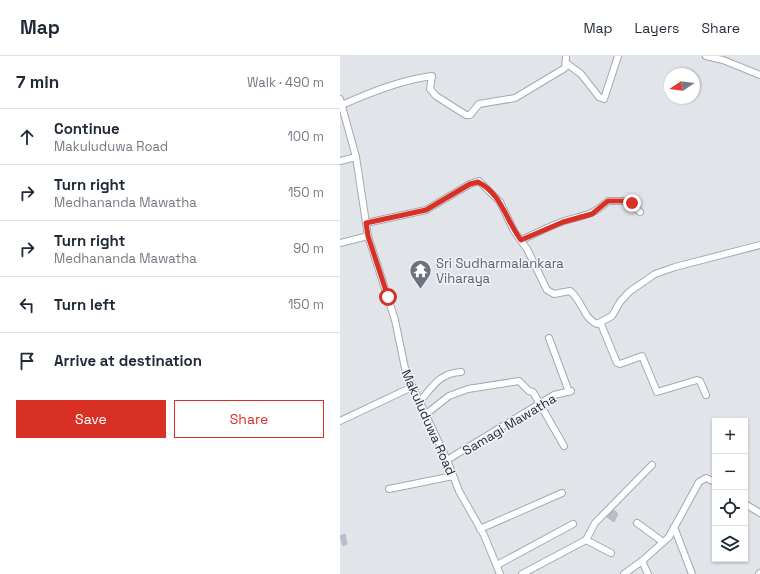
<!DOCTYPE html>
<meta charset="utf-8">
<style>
:root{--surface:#fff;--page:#f6f6f7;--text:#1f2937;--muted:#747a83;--line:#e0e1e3;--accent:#d93025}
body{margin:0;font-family:"Space Grotesk",sans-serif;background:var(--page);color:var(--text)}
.controls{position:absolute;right:12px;bottom:12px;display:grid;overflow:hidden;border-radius:0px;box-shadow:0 1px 3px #0004}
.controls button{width:36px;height:36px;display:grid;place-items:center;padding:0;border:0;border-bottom:1px solid var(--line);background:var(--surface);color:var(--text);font:20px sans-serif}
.compass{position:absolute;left:324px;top:12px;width:36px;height:36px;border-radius:50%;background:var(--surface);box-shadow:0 1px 3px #0004;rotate:257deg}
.stop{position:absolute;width:12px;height:12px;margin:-9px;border:3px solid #d93025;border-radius:50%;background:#fff}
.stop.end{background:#d93025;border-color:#fff;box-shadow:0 1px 4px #0008}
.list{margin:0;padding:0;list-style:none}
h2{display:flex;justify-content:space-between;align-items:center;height:52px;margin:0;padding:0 16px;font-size:17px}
h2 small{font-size:13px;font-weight:400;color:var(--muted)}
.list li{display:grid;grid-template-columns:26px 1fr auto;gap:12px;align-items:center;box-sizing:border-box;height:56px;padding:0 16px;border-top:1px solid var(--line)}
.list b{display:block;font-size:15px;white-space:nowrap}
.list p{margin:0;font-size:13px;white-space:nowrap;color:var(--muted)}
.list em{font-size:13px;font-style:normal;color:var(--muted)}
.actions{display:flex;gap:8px;padding:12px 16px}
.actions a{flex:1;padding:9px 0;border:1px solid var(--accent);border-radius:0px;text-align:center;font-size:14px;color:var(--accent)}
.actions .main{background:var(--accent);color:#fff}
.icon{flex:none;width:22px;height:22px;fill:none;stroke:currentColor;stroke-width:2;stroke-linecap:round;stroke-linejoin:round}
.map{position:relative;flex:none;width:420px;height:518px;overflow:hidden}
header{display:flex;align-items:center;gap:24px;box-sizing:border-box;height:56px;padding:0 20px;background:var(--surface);border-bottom:1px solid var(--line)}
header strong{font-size:19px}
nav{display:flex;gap:22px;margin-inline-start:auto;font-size:14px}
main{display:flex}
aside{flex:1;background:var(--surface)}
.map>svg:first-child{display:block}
.building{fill:#babec8;stroke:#b4b9c3}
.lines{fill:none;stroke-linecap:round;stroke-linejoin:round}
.minor-casing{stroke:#a4a9b1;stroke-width:8}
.minor{stroke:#fff;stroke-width:6}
.route{stroke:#d93025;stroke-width:5}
.labels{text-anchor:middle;stroke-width:3;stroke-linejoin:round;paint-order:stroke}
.worship-label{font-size:13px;fill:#5b616d;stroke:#f1f4f7;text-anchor:start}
.street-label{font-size:13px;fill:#232839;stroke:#f1f4f7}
</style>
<header>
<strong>Map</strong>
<nav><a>Map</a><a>Layers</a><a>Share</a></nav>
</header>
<main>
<aside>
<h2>7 min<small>Walk · 490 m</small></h2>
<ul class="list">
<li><svg class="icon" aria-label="ahead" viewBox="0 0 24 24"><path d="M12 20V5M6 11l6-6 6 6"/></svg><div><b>Continue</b><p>Makuluduwa Road</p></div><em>100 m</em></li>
<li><svg class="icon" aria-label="right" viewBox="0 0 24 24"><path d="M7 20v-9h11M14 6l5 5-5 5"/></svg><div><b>Turn right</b><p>Medhananda Mawatha</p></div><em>150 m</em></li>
<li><svg class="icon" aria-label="right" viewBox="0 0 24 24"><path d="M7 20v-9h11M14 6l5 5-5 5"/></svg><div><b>Turn right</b><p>Medhananda Mawatha</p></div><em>90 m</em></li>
<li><svg class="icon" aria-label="left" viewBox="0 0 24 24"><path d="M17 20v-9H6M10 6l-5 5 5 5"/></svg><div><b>Turn left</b></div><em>150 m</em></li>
<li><svg class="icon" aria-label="arrive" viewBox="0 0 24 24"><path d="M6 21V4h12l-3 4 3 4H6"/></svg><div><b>Arrive at destination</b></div></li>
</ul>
<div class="actions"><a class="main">Save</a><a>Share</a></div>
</aside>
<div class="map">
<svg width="420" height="518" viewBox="0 0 420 518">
<rect width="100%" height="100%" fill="#e1e5ea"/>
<g class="building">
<path d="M274 454 278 458 274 466 267 461Z"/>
<path d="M5 478 7 488 3 490 0 480Z"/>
</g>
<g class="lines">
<defs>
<g id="minor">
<path d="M366 0 383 4 420 19"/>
<path d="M226 7 241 18 259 41 264 43 278 0"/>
<path d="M0 43 16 101 28 180 55 264 66 317 107 404 119 435 144 479 160 518"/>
<path d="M2 49C31 36 61 24 92 20L90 33 96 40 126 59H130L139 48 175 42 225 12 226 0"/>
<path d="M0 105 16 101"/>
<path d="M26 167 86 154 130 128 139 125 160 146 174 175 187 193 207 234 214 238 230 235C242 244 243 262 257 268L272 260 280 246 289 236 315 218 335 211 420 189"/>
<path d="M181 184C195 178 209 170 224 165 244 159 252 160 268 145H287L300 156"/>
<path d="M0 187 28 180"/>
<path d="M261 268 277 307 280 308 302 300 317 336 357 324 360 325 366 339"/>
<path d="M209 282 229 336"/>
<path d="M80 345C93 330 100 317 121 316"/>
<path d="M86 358 109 340 128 333 179 325 189 335 193 336 224 390"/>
<path d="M0 365 72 331"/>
<path d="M107 404 214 339 231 335"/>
<path d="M49 433 113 420"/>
<path d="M405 448 420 457"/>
<path d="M297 467 323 486"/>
<path d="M334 471 352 518"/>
<path d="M140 473 222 437"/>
<path d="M246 484 271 497"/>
<path d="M302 505 308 518"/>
<path d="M157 509 233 468"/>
<path d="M182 518 246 484 255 467 312 409"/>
<path d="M284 518 302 505 329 481 359 426 366 422 375 426"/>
<path d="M419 518 420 517"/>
</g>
</defs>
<use href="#minor" class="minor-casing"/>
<use href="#minor" class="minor"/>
</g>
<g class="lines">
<path class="route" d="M48 241 28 180 26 167 86 154 130 128 138 126C162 138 166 165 181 184L223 166 252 158 268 145H287L292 147"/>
</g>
<defs>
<symbol id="temple-pin" viewBox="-11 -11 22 30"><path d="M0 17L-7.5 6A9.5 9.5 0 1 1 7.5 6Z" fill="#6b7280" stroke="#f1f4f7"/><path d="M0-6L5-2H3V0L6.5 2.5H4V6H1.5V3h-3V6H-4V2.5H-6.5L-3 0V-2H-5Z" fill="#fff"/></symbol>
</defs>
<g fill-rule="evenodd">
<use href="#temple-pin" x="68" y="202" width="25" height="34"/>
</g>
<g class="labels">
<g class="worship-label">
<text x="96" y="212">Sri Sudharmalankara<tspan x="96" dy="15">Viharaya</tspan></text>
</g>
<g class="street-label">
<text transform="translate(89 366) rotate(66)" y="5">Makuluduwa Road</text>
<text transform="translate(169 368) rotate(-31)" y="5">Samagi Mawatha</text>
</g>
</g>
</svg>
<div class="controls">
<button>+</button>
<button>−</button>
<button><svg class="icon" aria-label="locate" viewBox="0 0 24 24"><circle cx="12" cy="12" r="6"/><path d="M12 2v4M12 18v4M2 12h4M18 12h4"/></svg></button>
<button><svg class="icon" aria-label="layers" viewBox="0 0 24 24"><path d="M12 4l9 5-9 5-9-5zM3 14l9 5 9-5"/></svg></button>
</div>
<svg class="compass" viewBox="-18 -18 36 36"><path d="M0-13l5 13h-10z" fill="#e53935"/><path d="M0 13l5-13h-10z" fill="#747a83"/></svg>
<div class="stop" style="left:48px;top:241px"></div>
<div class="stop end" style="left:292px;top:147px"></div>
</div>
</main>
